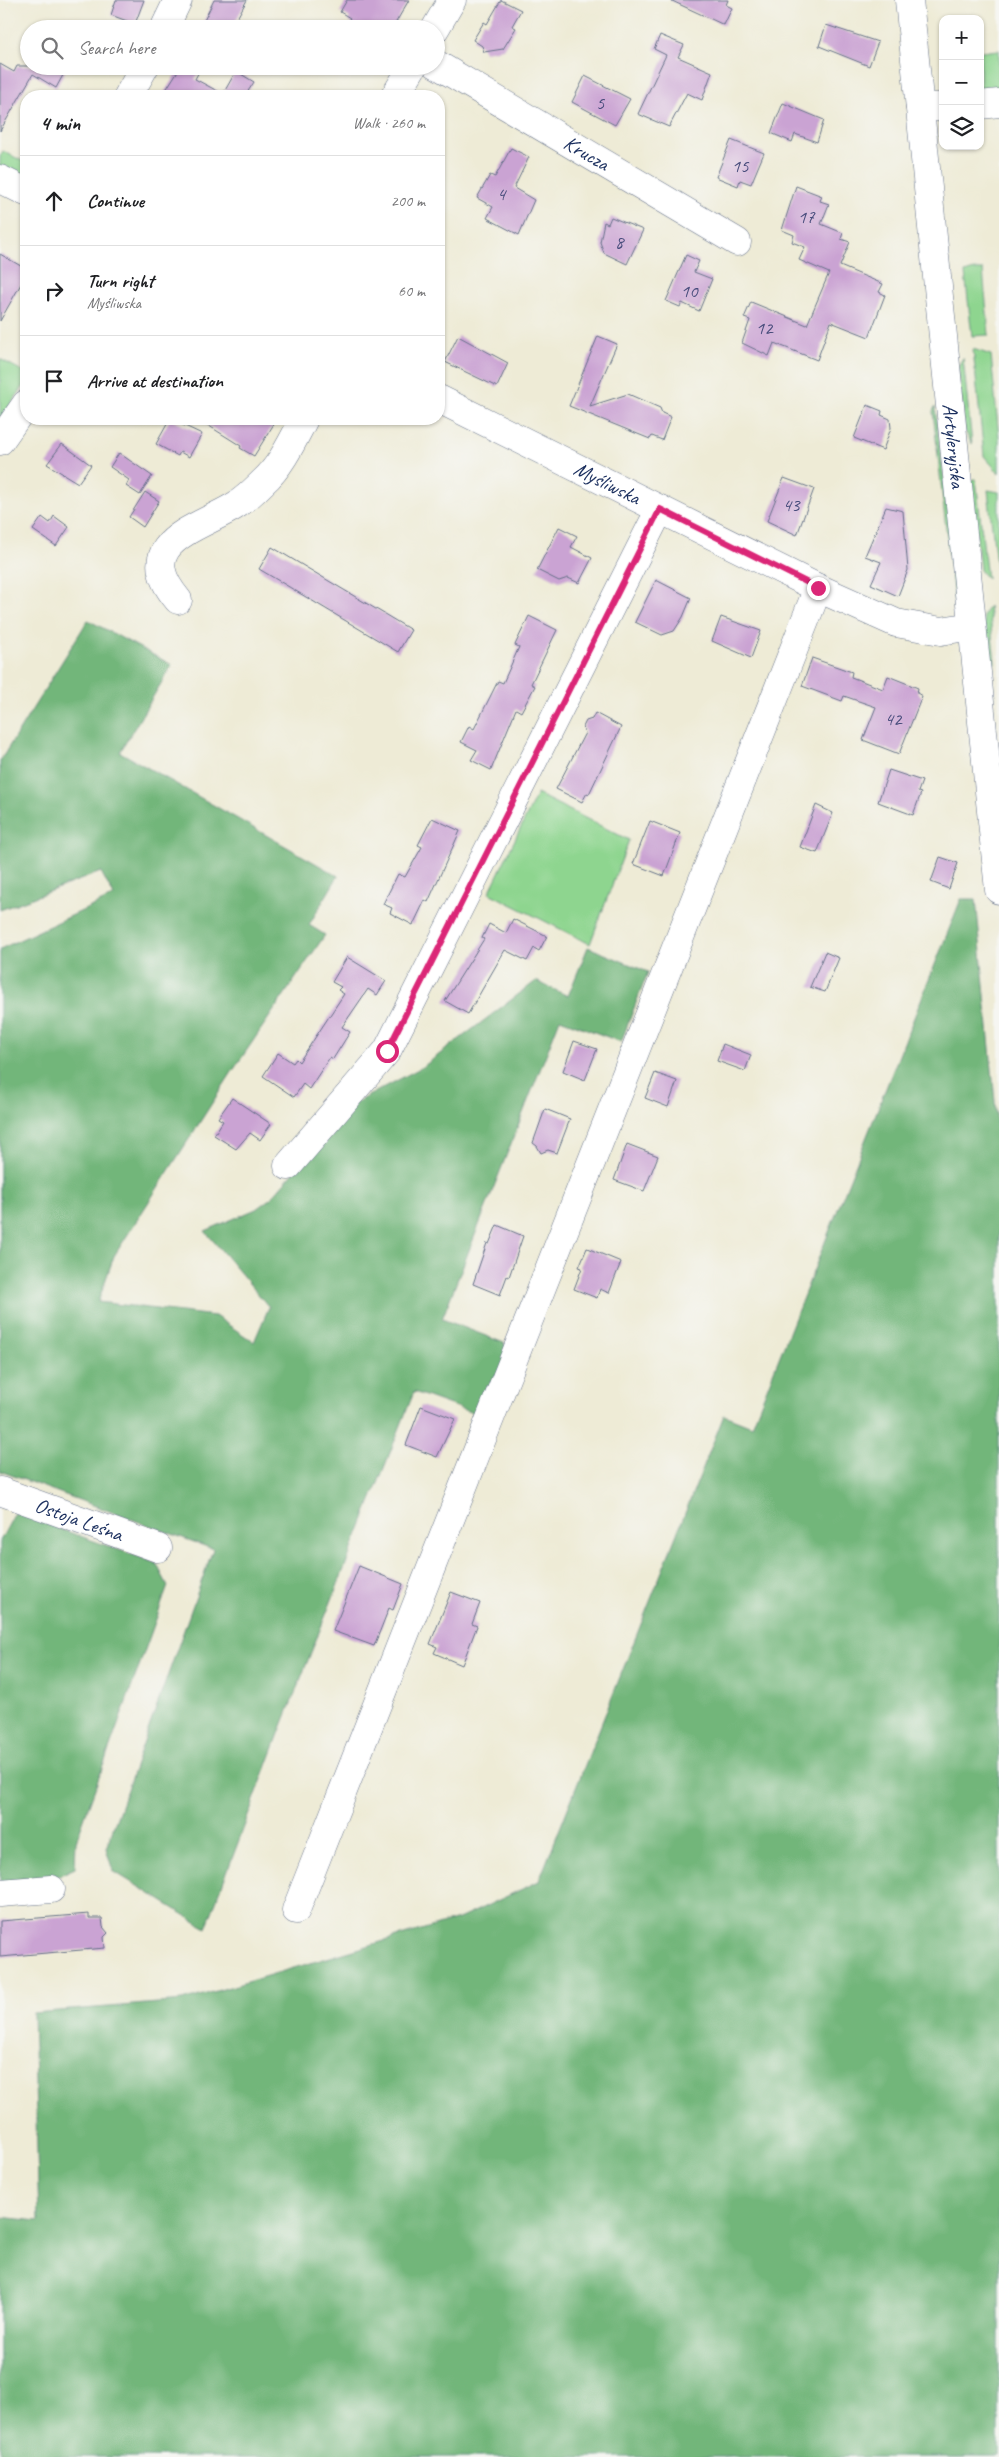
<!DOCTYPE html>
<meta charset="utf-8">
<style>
:root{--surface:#fff;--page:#f2f2f2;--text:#202124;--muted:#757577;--line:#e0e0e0}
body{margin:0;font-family:Caveat,sans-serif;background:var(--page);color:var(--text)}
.controls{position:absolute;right:15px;top:15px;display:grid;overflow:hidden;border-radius:10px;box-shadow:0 1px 4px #0004}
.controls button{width:45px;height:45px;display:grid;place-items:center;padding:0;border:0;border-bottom:1px solid var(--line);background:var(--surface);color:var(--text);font:25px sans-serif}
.stop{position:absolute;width:15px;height:15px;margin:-11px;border:4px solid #db2777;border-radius:50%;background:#fff}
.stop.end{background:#db2777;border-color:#fff;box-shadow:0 1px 5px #0008}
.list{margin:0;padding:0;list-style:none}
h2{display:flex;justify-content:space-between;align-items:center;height:65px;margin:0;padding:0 20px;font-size:21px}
h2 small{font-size:16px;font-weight:400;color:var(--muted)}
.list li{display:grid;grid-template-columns:32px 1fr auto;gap:15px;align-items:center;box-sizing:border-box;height:90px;padding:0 20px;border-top:1px solid var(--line)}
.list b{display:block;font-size:19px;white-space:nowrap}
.list p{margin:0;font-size:16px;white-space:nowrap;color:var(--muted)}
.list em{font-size:16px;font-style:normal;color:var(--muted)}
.icon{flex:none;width:28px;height:28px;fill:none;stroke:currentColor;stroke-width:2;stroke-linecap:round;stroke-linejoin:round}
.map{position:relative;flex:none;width:999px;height:2457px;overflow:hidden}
.search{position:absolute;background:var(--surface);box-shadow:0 1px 4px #0004;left:20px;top:20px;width:425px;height:55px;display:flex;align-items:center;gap:12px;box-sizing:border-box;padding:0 18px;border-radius:28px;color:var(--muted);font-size:19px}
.panel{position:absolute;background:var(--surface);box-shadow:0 1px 4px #0004;left:20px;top:90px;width:425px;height:335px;border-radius:20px}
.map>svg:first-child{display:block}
.green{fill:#8ed58f;stroke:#548276}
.forest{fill:#72b67a;stroke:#46726c}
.building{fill:#caa3d3}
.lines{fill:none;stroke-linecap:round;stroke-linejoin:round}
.minor-casing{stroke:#657188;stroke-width:29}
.minor{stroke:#fff;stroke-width:28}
.route{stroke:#db2777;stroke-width:6}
.labels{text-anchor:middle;stroke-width:4;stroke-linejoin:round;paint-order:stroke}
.number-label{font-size:19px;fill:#474c7b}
.street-label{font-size:21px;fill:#1b2f5e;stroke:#f6f6f2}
</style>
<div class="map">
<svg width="999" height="2457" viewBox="0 0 999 2457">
<rect width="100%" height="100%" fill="#f6f6f2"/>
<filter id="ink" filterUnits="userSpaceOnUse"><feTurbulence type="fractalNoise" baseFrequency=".02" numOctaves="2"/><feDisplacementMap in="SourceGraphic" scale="10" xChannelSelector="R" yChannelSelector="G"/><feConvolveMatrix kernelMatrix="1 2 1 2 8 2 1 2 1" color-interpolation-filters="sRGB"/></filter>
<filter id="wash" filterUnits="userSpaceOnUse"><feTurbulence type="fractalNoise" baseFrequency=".0096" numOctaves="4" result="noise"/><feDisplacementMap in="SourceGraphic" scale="20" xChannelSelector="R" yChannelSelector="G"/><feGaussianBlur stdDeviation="1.12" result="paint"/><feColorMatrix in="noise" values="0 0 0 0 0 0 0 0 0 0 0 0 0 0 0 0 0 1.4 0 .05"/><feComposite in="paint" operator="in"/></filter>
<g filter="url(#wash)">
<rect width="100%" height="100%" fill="#eeebd6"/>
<g class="green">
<path d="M999 50V93L980 95V52Z"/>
<path d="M3 151 26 163V183L0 170V156Z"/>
<path d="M974 270H983L989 335 972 336 965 273Z"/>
<path d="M973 349 991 355 999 438V473L984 456Z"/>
<path d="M963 358 972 444 965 431 958 366Z"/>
<path d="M0 359 26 373V383L0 419Z"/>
<path d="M935 407 959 600 955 609 933 411Z"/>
<path d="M973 479H976L987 579 980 570 971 481Z"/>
<path d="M988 490 999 492 998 583Z"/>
<path d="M989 606 995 663 990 665 983 616Z"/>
<path d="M537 794 629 840 590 944 489 893Z"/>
</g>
<g class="forest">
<path d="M88 620 172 665 120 752 338 876 309 925 325 935 232 1072 114 1256 98 1302 215 1316 254 1342 269 1307 205 1231 256 1209 271 1198 353 1104 424 1066 536 981 568 996 588 947 648 972 621 1042 560 1019 442 1319 504 1343 508 1353 484 1417 414 1392 280 1731 206 1928 113 1871 106 1848 213 1549 0 1471V949L114 896 101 872 0 910V761Z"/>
<path d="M961 899H976L999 1144V2457H0V2217L39 2221 33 2013 183 2001 461 1918 539 1881 724 1415 752 1426Z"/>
<path d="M15 1513 156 1563 168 1586 76 1841 75 1868 51 1879 0 1883V1541Z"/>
</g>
<g id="blocks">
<g class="building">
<path d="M116 0H144L135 24 111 15Z"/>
<path d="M214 0H247L231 29H200Z"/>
<path d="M347 0H409L392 29H361L348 21 350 18 340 12Z"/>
<path d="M501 0 521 10 512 26 516 28 503 49 484 52 482 46 473 40 484 22 487 24Z"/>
<path d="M670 0H728L726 5 732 8 724 25Z"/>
<path d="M826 25 878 42 869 66 819 46Z"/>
<path d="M660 35 684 45 678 57 712 72 702 100 687 93 669 127 638 114 666 55 654 49Z"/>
<path d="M0 64 14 72 17 66H68L56 88 33 74 0 131Z"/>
<path d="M181 66H202L195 79 223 94 236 71 254 82 245 96H162Z"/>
<path d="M585 76 630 99 615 125 572 102Z"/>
<path d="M783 103 824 120 817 142 795 134 792 142 771 133Z"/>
<path d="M731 140 764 153 751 184 740 180 738 186 716 177Z"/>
<path d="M511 148 529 157 514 188 534 200 519 235 487 218 493 207 477 198 490 175 495 177Z"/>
<path d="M796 186 822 196 820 201 829 204 821 224 843 233 841 239 850 242 840 266 883 284 879 292 885 295 869 337 831 322 817 360 774 343 769 356 742 343 750 320 744 318 751 302 807 325 829 273 799 260 805 247 792 242 794 235 782 230Z"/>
<path d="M611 217 643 230 627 264 604 253 600 242 604 222 608 224Z"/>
<path d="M0 254 26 269V275L0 321Z"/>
<path d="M686 255 699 261 694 272 712 279 699 311 682 303 680 307 666 301Z"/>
<path d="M458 336 508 363 497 387 445 362Z"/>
<path d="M598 336 617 344 590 406 628 394 660 408 662 413 671 417 662 440 652 436 650 439 569 406Z"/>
<path d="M867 405 882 411 881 415 890 419 891 428 883 450 854 438Z"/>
<path d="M170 419 202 434 189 457 180 452 178 456 156 444Z"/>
<path d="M198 419H277L254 456 240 448 241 446Z"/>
<path d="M62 444 91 465 78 483 47 464Z"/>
<path d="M119 453 152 476 140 495 126 486 129 480 110 467Z"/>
<path d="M784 478 814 489 797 535 767 521Z"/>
<path d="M145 492 159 501 143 527 129 517Z"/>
<path d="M886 507 903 511 908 570 898 596 871 584 881 562 865 556Z"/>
<path d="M54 516 69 527 56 546 33 530 42 517 50 523Z"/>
<path d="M559 527 577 536 571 547 592 558 579 583 568 578 559 581 537 570Z"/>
<path d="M272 547 411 630 398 652 259 569Z"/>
<path d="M656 580 691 598 683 617 674 631 662 635 635 622Z"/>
<path d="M529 616 557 630 531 684 535 686 521 712 516 709 491 770 471 760 477 750 461 742 469 726 474 729 498 681 503 683 519 647 515 645Z"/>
<path d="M721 617 761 631 751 658 712 641Z"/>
<path d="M812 658 852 672 851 677 883 689 888 676 918 688 917 693 922 696 899 754 863 740 876 707 844 696 842 701 802 686Z"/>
<path d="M595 713 621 727 589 794 587 793 582 802 556 789 585 733 583 727 586 721 592 719Z"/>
<path d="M889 770 922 781 918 792 921 793 913 815 878 802Z"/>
<path d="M816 805 833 813 817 853 800 847Z"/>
<path d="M432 818 460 831 428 902 425 900 413 925 390 913 392 908 383 904 398 874 405 877 422 847 418 845Z"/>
<path d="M650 821 680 833 664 876 633 864Z"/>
<path d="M940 857 958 863 949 889 931 882Z"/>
<path d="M513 919 547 936 539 951 534 948 527 961 505 950 468 1014 445 1001 484 939 482 938 489 924 506 933Z"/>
<path d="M825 952 839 958 825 992 810 987Z"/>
<path d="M347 957 386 981 377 995 368 989 342 1027 350 1032 333 1059 330 1057 309 1089 303 1084 294 1097 263 1076 278 1053 293 1063 296 1059 299 1062 344 994 338 990 341 987 332 982Z"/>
<path d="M574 1041 597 1049 585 1080 563 1071Z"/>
<path d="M723 1044 751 1055 745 1071 717 1061Z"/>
<path d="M655 1073 677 1081 668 1107 645 1098Z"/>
<path d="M232 1098 271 1124 260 1140 250 1133 236 1149 214 1135 223 1121 218 1118Z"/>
<path d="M545 1109 570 1119 557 1153 548 1150 541 1153 537 1146 533 1143Z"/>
<path d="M627 1144 658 1156 644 1191 614 1180Z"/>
<path d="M497 1225 523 1236 509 1277 507 1276 500 1295 473 1284 487 1243 489 1244Z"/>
<path d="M587 1248 621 1262 609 1293 600 1289 597 1298 574 1289 582 1268 579 1267Z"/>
<path d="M421 1406 455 1419 437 1457 406 1445Z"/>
<path d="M359 1566 403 1584 393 1610 389 1608 374 1646 333 1631Z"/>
<path d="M451 1592 480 1603 472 1624 477 1626 462 1665 434 1653 437 1647 430 1644Z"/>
<path d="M89 1914V1918H102L103 1927 108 1933 104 1937 105 1948 0 1957V1921Z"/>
</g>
</g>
</g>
<g filter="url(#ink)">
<use href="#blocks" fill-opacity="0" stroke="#657188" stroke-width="1"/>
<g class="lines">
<defs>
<g id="minor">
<path id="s1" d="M909 0 999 890"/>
<path d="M164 29 178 0"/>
<path d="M435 29 452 0"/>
<path id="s2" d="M436 64 737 242"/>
<path d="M128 96 145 66"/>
<path d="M395 96 413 66"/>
<path d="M980 105 999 103"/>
<path d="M920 107H943"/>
<path d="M0 179 26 192"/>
<path id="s3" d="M439 399 818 588 896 623 941 631 972 626"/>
<path d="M0 441 26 404"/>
<path d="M178 600C131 544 194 530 233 507 244 501 254 491 263 482 281 466 293 440 304 419"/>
<path d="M288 1166 387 1051 660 509"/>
<path id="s4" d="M0 1491 158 1548"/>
<path d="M0 1893 51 1889"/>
<path d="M296 1910 818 588"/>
</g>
</defs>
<use href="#minor" class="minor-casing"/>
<use href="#minor" class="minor"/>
</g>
</g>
<g class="lines" filter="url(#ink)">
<path class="route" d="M387 1051 660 509 818 588"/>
</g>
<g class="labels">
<g class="number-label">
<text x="600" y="109">5</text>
<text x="740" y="172">15</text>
<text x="501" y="200">4</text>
<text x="806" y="223">17</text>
<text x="619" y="248">8</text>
<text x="689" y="297">10</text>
<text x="764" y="334">12</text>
<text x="791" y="511">43</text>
<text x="893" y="725">42</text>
</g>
<g class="street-label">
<text dy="7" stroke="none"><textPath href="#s2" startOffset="175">Krucza</textPath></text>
<text dy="7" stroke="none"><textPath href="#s1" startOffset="448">Artyleryjska</textPath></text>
<text dy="7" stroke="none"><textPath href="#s3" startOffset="188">Myśliwska</textPath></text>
<text dy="7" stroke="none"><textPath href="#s4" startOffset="84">Ostoja Leśna</textPath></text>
</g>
</g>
</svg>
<div class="controls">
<button>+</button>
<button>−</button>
<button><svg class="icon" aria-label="layers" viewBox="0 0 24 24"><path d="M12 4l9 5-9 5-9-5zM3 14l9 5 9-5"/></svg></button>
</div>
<div class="stop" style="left:387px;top:1051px"></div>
<div class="stop end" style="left:818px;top:588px"></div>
<div class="search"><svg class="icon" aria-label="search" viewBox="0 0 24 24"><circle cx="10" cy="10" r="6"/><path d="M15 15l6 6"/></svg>Search here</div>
<section class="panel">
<h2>4 min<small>Walk · 260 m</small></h2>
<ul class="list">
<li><svg class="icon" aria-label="ahead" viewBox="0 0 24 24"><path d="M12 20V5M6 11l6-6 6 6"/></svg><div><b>Continue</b></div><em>200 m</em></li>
<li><svg class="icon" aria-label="right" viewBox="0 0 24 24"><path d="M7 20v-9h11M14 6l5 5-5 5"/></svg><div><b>Turn right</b><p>Myśliwska</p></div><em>60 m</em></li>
<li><svg class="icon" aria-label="arrive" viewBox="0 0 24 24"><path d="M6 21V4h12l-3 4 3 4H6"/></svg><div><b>Arrive at destination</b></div></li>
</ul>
</section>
</div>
